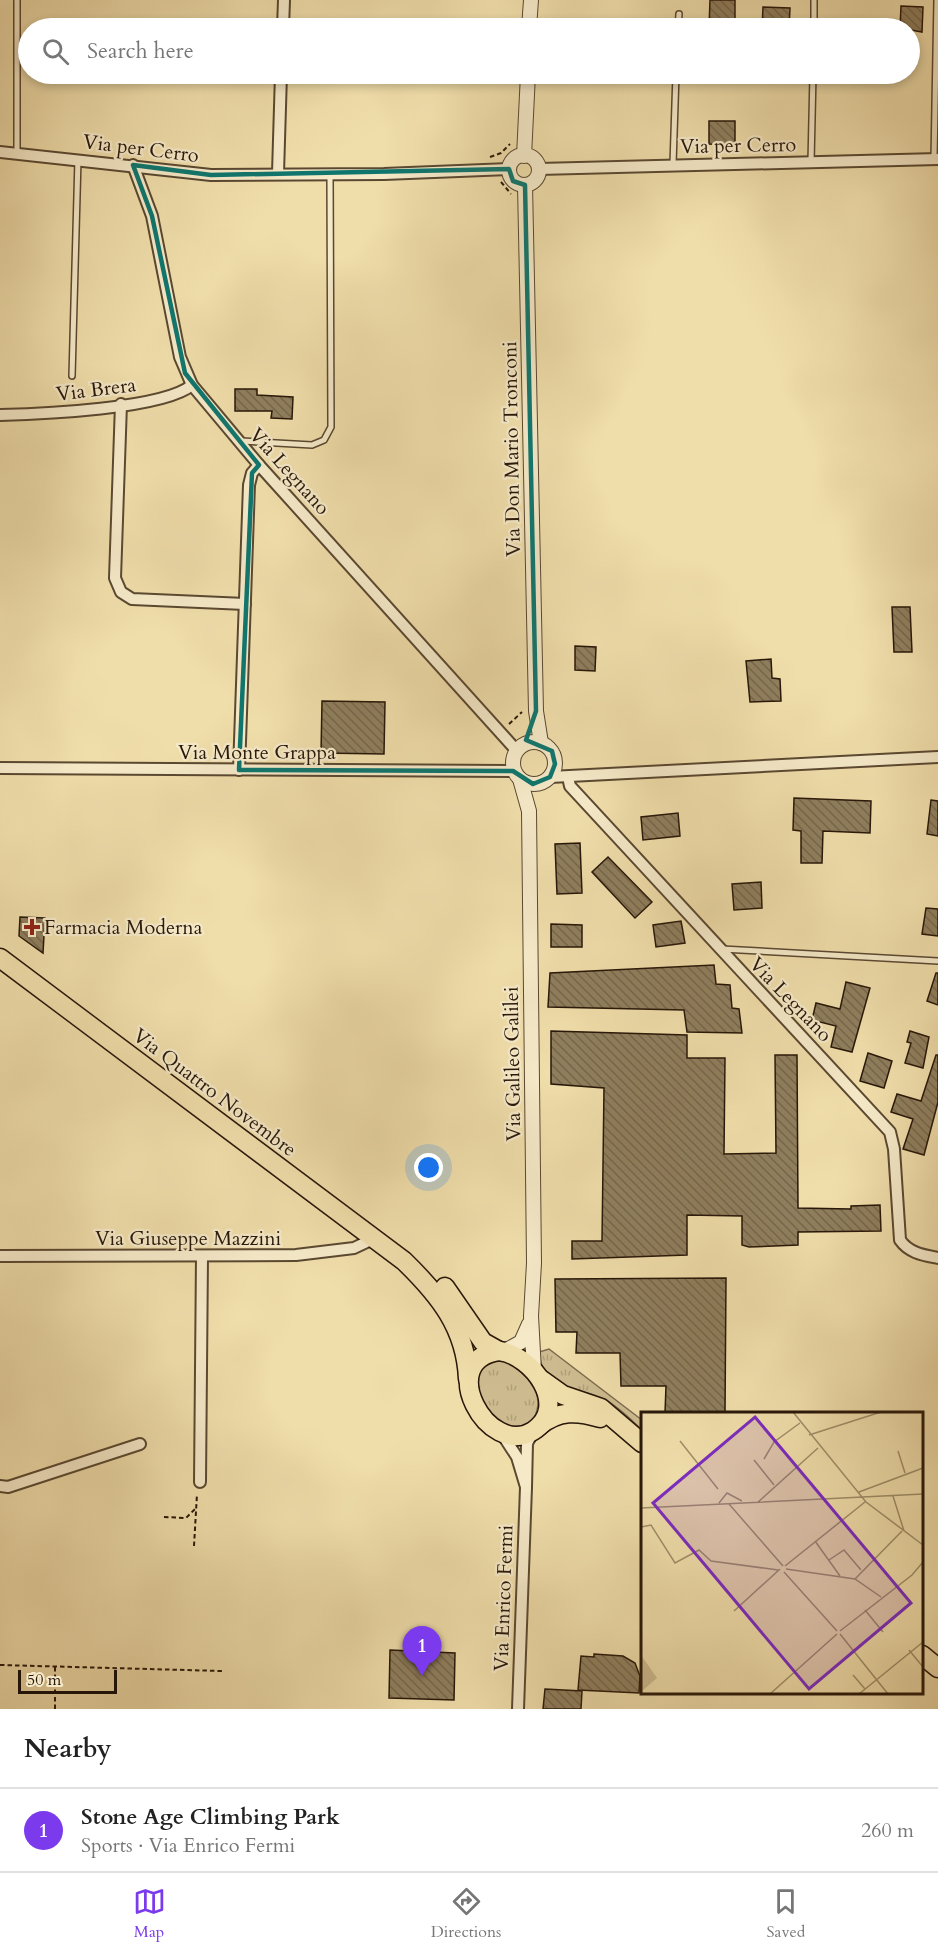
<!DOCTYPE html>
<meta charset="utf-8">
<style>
:root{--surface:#fff;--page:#f6f6f6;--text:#222;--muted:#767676;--line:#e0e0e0;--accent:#7c3aed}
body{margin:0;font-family:Cardo,serif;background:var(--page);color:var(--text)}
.scale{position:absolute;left:18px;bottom:15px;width:99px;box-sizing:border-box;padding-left:6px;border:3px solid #281709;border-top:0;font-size:16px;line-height:21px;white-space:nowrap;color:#281709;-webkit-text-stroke:4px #f5e9c8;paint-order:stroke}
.you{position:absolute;left:429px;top:1168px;width:21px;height:21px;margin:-15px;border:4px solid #fff;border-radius:50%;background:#1a73e8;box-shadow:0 0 0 9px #1a73e833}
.badge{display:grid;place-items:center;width:39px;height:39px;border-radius:50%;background:var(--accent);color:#fff;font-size:20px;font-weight:700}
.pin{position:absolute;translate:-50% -50px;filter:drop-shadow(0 2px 3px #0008)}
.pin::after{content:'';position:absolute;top:32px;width:21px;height:18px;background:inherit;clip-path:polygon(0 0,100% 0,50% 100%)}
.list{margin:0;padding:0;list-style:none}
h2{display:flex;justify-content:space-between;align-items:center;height:78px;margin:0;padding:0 24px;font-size:26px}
h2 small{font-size:20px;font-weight:400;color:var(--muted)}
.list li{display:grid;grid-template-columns:39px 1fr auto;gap:18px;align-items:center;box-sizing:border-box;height:84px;padding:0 24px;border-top:2px solid var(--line)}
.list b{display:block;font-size:22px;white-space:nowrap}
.list p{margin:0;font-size:20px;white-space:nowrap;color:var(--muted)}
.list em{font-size:20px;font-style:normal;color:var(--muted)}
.icon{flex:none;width:33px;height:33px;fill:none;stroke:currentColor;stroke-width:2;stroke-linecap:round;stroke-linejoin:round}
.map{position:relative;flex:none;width:938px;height:1709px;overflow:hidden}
.search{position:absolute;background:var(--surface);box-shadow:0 3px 9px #0003;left:18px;right:18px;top:18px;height:66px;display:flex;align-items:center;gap:15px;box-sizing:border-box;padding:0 21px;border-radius:33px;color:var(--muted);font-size:22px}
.sheet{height:162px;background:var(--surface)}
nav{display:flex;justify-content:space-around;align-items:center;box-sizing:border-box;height:84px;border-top:2px solid var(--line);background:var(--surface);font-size:16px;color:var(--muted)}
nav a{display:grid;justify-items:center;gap:3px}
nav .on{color:var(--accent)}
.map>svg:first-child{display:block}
.grass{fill:url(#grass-tufts);stroke:#7a694c;stroke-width:1.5}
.building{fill:url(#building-back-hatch);stroke:#281709;stroke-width:1.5}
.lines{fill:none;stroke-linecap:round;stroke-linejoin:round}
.service-casing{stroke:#5a4831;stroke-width:8}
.minor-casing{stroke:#5a4831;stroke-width:14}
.tertiary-casing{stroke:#5a4831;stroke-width:16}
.primary-casing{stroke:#281709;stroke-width:21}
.path{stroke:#281709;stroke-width:2;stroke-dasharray:4.5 3;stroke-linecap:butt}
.service{stroke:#f5e9c8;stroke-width:5}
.minor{stroke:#f5e9c8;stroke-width:10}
.tertiary{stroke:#f5e9c8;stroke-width:14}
.primary{stroke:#efddaa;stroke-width:18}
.marked{fill:none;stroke:#0f766e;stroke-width:4.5;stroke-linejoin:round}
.poi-dot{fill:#8f2418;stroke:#f5e9c8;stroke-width:2}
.labels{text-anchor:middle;stroke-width:4.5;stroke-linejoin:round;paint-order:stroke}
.street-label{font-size:20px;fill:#281709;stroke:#f5e9c8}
.poi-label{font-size:20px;fill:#281709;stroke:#f5e9c8;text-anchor:start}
.inset-road{fill:none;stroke:#9f8e6a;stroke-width:1.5}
.view{fill:#7b2cbf;fill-opacity:0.15;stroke:#7b2cbf;stroke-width:3}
.inset-edge{fill:none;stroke:#281709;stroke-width:3}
</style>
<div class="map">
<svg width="938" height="1709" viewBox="0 0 938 1709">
<defs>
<pattern id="grass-tufts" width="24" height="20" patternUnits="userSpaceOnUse" patternTransform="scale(1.5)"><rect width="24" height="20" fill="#cdbb8f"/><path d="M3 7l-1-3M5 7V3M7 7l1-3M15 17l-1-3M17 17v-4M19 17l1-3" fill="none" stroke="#b0a07a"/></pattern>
<pattern id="building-back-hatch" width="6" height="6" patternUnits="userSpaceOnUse" patternTransform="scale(1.5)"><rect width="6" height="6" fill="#8f7e5d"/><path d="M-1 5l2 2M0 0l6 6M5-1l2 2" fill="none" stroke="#75664b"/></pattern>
</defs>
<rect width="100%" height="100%" fill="#efddaa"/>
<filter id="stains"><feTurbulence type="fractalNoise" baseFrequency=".00333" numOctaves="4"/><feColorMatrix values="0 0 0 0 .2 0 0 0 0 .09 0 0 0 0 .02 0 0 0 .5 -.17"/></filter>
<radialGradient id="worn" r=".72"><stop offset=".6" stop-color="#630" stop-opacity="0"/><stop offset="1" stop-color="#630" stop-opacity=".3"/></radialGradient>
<g class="grass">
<path d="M549 1349 642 1420V1430C631 1420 619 1407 605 1400 576 1384 544 1396 539 1352Z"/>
<path d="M501 1359C522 1370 548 1391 534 1418 511 1443 473 1407 476 1379 477 1375 481 1370 483 1366Z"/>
</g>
<g class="building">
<path d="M710 0H735V28H709Z"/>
<path d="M901 6 923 7 922 32 900 28Z"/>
<path d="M763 7 790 8 789 28H762Z"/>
<path d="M709 121H735V145L709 144Z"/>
<path d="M235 389H257V395L293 397 292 419 271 418 272 411H235Z"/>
<path d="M892 607H910L912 652H894Z"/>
<path d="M575 646 596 647 595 671 575 670Z"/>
<path d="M771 659 772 678 780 679 781 701 750 702 746 661Z"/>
<path d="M322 701 385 702 384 754 321 753Z"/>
<path d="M794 798 871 801 870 833 823 831 822 863H801V831L793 830Z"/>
<path d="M931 800 938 801V836L927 834Z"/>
<path d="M678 813 680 836 643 840 641 817Z"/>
<path d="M580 843 582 893 557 894 555 844Z"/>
<path d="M608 857 652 902 635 918 592 872Z"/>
<path d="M761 882 762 908 734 910 732 884Z"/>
<path d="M926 908 938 909V936L922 934Z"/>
<path d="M20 917 45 918 43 953 19 936Z"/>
<path d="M681 921 685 943 656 947 653 925Z"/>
<path d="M551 924 582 925V947H551Z"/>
<path d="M714 965 716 984 730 985 732 1008 739 1009 742 1033 687 1032 684 1010 548 1007 550 973Z"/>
<path d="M936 973H938V1005L927 1001Z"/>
<path d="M846 982 870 988 852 1052 831 1047 836 1026 812 1020 816 1003 840 1009Z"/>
<path d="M551 1031 687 1035V1058H725L724 1154 776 1153 775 1055H797L798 1208 851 1209V1206L880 1205 881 1231 798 1232V1245L749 1247 742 1245V1216L687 1215V1255L572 1259V1241H602L604 1088 551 1084Z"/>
<path d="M910 1031 929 1037 923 1068 905 1063 911 1043 907 1042Z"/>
<path d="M868 1053 892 1061 884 1088 860 1081Z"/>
<path d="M936 1055H938V1102L924 1155 903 1149 913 1119 891 1112 897 1094 921 1101Z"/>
<path d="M726 1278 725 1413H665L666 1386H621L620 1353H576L577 1332H556L555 1279Z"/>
<path d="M390 1650 455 1653 454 1700 389 1698Z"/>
<path d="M594 1654 623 1656 635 1663 640 1676 639 1693 578 1690 581 1656 594 1657Z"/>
<path d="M545 1689 582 1691 581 1709H543Z"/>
</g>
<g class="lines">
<defs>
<g id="service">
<path d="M678 28 679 14"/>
<path d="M814 28V0"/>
<path d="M17 153V0"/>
<path d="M934 159 937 0"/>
<path d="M811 162 813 74"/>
<path d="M673 164 676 74"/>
<path d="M72 376 78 159"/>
<path d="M241 441 312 445 324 440 331 427 330 175"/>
<path d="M722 949 938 961"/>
</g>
<g id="minor">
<path d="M283 28 284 0"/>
<path d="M0 152 211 175 384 174 509 169"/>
<path d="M133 165 152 216 180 357 192 385 259 465 517 751"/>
<path d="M539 169 938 159"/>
<path d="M278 173 281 74"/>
<path d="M121 404 115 578 121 592 132 599 245 604"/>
<path d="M0 415C40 414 164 409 192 385"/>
<path d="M0 768 515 771"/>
<path d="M239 770 249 485 252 473 259 465"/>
<path d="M550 777 938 757"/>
<path d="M568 777 570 786 890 1132 894 1149 900 1240C909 1253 923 1255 938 1258"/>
<path d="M0 1256 296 1255 354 1248 373 1239"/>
<path d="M502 1434 517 1457 526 1487 527 1443 535 1429"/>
<path d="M200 1482 202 1256"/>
<path d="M0 1486 8 1487 140 1444"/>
<path d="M518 1709 526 1487"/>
</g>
<g id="tertiary">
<path d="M529 28 531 0"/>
<circle cx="524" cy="170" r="15"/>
<path d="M524 156 528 74"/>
<path d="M525 185 536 711 541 743"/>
<circle cx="534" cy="763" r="21"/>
<path d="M520 779 529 811 534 1263 531 1316 534 1371"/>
<path d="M503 1352 521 1342 529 1324"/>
</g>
<g id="primary">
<path d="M0 958 404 1261C439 1295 466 1328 468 1379"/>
<path d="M445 1287 483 1342 499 1351"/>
<path d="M499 1351C533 1355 570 1407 533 1431 488 1459 434 1360 499 1351Z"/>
<path d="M542 1380 563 1395 601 1408 642 1443"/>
<path d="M539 1426C559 1410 577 1411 600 1418"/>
<path d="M922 1655 938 1668"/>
</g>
</defs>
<use href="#service" class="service-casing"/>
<use href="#minor" class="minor-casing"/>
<use href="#tertiary" class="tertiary-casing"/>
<use href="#primary" class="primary-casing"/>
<g class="path">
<path d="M490 157 501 153 510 144"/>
<path d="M501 182 511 194"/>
<path d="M509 724 522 712"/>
<path d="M164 1517 186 1518 195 1509"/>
<path d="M194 1546 197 1494"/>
<path d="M0 1665 222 1671"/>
<path d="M55 1709V1666"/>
</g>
<use href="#service" class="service"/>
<use href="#minor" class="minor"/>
<use href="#tertiary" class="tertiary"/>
<use href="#primary" class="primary"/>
</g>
<path class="marked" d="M133 165 211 175 509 169 513 181 525 185 536 711 526 740 552 751 555 764 550 777 533 784 513 771 239 770 252 473 259 465 185 373 152 216Z"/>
<path class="poi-dot" d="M29 918h6v6h6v6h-6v6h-6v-6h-6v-6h6z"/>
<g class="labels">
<g class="street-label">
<text transform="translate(738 145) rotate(-1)" y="7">Via per Cerro</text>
<text transform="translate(141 148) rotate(7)" y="7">Via per Cerro</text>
<text transform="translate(96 389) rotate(-7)" y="7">Via Brera</text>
<text transform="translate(511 449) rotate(-91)" y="7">Via Don Mario Tronconi</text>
<text transform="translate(290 471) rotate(48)" y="7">Via Legnano</text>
<text x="257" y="759">Via Monte Grappa</text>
<text transform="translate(791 999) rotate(46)" y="7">Via Legnano</text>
<text transform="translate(512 1064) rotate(-91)" y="7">Via Galileo Galilei</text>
<text transform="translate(215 1092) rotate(37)" y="7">Via Quattro Novembre</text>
<text x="188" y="1245">Via Giuseppe Mazzini</text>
<text transform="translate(503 1598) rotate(-88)" y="7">Via Enrico Fermi</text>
</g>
<g class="poi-label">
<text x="44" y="934">Farmacia Moderna</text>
</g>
</g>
<g transform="translate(641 1412)">
<rect width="282" height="282" fill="#efddaa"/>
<path d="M0 243 16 266 0 280Z" fill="#cdbb8f"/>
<path class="inset-road" d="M152 0 225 90 282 133M168 23 240 0M39 29 77 77M257 39 264 61M123 47 133 30 159 11M113 48 133 73M218 80 282 56M252 84 263 119M78 91 86 81 101 89M116 91 177 36M88 92 142 154M0 96 282 82M0 115 10 113 34 151 58 138 70 149 137 158M174 129 199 164M188 148 203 138 220 158M144 154 224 90M145 157 214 167 240 185M143 160 196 219M214 167 261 119M224 198 242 220M93 199 139 157M199 219 271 163 282 150M199 222 247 282M268 238 282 255M212 263 224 277M129 282 196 222M218 282 282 230"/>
<path class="view" d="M114 5 270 191 168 277 12 91Z"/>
<rect width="282" height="282" class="inset-edge"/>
</g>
<rect width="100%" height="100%" filter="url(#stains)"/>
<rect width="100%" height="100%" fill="url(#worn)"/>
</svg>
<div class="scale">50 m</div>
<div class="you"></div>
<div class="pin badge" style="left:422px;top:1676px">1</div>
<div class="search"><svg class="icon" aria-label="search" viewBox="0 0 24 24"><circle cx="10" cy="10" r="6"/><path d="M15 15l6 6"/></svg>Search here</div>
</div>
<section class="sheet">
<h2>Nearby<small></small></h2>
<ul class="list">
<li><span class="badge">1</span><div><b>Stone Age Climbing Park</b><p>Sports · Via Enrico Fermi</p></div><em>260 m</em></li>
</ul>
</section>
<nav>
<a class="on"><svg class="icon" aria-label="map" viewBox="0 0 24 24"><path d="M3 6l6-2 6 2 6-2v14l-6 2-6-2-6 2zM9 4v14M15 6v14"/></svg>Map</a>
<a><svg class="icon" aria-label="directions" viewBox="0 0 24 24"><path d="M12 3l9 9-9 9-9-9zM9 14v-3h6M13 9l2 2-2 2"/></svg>Directions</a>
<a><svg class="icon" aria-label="saved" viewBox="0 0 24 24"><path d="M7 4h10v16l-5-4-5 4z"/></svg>Saved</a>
</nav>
